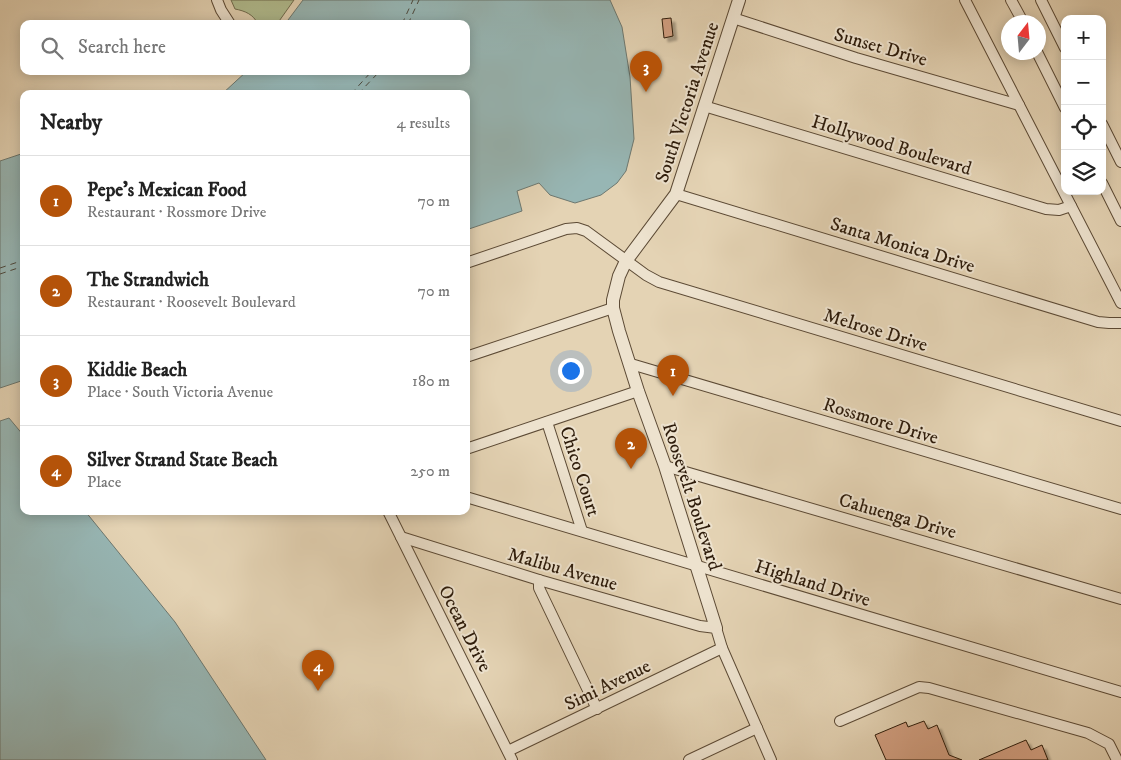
<!DOCTYPE html>
<meta charset="utf-8">
<style>
:root{--surface:#fff;--page:#f6f6f6;--text:#222;--muted:#767676;--line:#e0e0e0;--accent:#b45309}
body{margin:0;font-family:"IM FELL DW Pica",serif;background:var(--page);color:var(--text)}
.controls{position:absolute;right:15px;top:15px;display:grid;overflow:hidden;border-radius:10px;box-shadow:0 2px 12px #0003}
.controls button{width:45px;height:45px;display:grid;place-items:center;padding:0;border:0;border-bottom:1px solid var(--line);background:var(--surface);color:var(--text);font:25px sans-serif}
.compass{position:absolute;left:1001px;top:15px;width:45px;height:45px;border-radius:50%;background:var(--surface);box-shadow:0 2px 12px #0003;rotate:16deg}
.you{position:absolute;left:570px;top:370px;width:18px;height:18px;margin:-12px;border:4px solid #fff;border-radius:50%;background:#1a73e8;box-shadow:0 0 0 8px #1a73e833}
.badge{display:grid;place-items:center;width:32px;height:32px;border-radius:50%;background:var(--accent);color:#fff;font-size:16px;font-weight:700}
.pin{position:absolute;translate:-50% -41px;filter:drop-shadow(0 1px 2px #0008)}
.pin::after{content:'';position:absolute;top:26px;width:18px;height:15px;background:inherit;clip-path:polygon(0 0,100% 0,50% 100%)}
.list{margin:0;padding:0;list-style:none}
h2{display:flex;justify-content:space-between;align-items:center;height:65px;margin:0;padding:0 20px;font-size:21px}
h2 small{font-size:16px;font-weight:400;color:var(--muted)}
.list li{display:grid;grid-template-columns:32px 1fr auto;gap:15px;align-items:center;box-sizing:border-box;height:90px;padding:0 20px;border-top:1px solid var(--line)}
.list b{display:block;font-size:19px;white-space:nowrap}
.list p{margin:0;font-size:16px;white-space:nowrap;color:var(--muted)}
.list em{font-size:16px;font-style:normal;color:var(--muted)}
.icon{flex:none;width:28px;height:28px;fill:none;stroke:currentColor;stroke-width:2;stroke-linecap:round;stroke-linejoin:round}
.map{position:relative;flex:none;width:1121px;height:760px;overflow:hidden}
.search{position:absolute;background:var(--surface);box-shadow:0 2px 12px #0003;left:20px;top:20px;width:450px;height:55px;display:flex;align-items:center;gap:12px;box-sizing:border-box;padding:0 18px;border-radius:10px;color:var(--muted);font-size:19px}
.panel{position:absolute;background:var(--surface);box-shadow:0 2px 12px #0003;left:20px;top:90px;width:450px;height:425px;border-radius:10px}
.map>svg:first-child{display:block}
.green{fill:#b1bd90;stroke:#706c4e}
.water{fill:#97b6b4;stroke:#6d7870}
.lines{fill:none;stroke-linecap:round;stroke-linejoin:round}
.ferry{stroke:#4e4a3e;stroke-width:1;stroke-dasharray:6 5;stroke-linecap:butt}
.building{fill:#d3a082;stroke:#2e1c0b;filter:url(#shadow)}
.minor-casing{stroke:#5c4a35;stroke-width:12}
.tertiary-casing{stroke:#5c4a35;stroke-width:14}
.minor{stroke:#ede2ce;stroke-width:10}
.tertiary{stroke:#ede2ce;stroke-width:12}
.labels{text-anchor:middle;stroke-width:4;stroke-linejoin:round;paint-order:stroke}
.street-label{font-size:19px;fill:#2e1c0b;stroke:#ede2ce}
</style>
<div class="map">
<svg width="1121" height="760" viewBox="0 0 1121 760">
<defs>
<filter id="shadow"><feDropShadow dx="4" dy="4" stdDeviation="1" flood-color="#0004"/></filter>
</defs>
<rect width="100%" height="100%" fill="#e4d3b4"/>
<filter id="stains"><feTurbulence type="fractalNoise" baseFrequency=".004" numOctaves="4"/><feColorMatrix values="0 0 0 0 .2 0 0 0 0 .09 0 0 0 0 .02 0 0 0 .5 -.17"/></filter>
<radialGradient id="worn" r=".72"><stop offset=".6" stop-color="#630" stop-opacity="0"/><stop offset="1" stop-color="#630" stop-opacity=".3"/></radialGradient>
<path class="green" d="M231 0H294L277 24H258C253 14 245 11 235 9Z"/>
<g class="water">
<path d="M303 0H610L622 27 630 77 634 139 626 171 617 183 601 195 575 203 550 195 539 183 517 191 522 211 466 230V94H222L247 71H466V24H285Z"/>
<path d="M24 153V380L0 388V161Z"/>
<path d="M9 418 24 436V511H85L175 622 266 760H0V421Z"/>
</g>
<g class="lines">
<g class="ferry">
<path d="M402 24 413 0"/>
<path d="M408 24 419 0"/>
<path d="M351 94 372 71"/>
<path d="M358 94 380 71"/>
<path d="M0 268 24 260"/>
<path d="M0 274 24 266"/>
</g>
</g>
<g class="building">
<path d="M671 18 673 36 664 38 662 19Z"/>
<path d="M924 721 928 729 937 725 949 755 962 760H886L875 735 906 722 908 727Z"/>
<path d="M1026 740 1031 750 1042 745 1048 760H979Z"/>
</g>
<g class="lines">
<defs>
<g id="minor">
<path d="M217 0 221 10 230 24"/>
<path d="M965 0 1121 303"/>
<path d="M1011 0 1023 22"/>
<path d="M1041 0 1065 48"/>
<path d="M733 18 856 58 1019 105"/>
<path d="M1037 52 1065 108"/>
<path d="M704 106 1046 209 1059 210 1071 206"/>
<path d="M1102 124 1121 162"/>
<path d="M1102 183 1121 221"/>
<path d="M676 194 1098 322 1109 323H1121"/>
<path d="M466 263 566 229 577 228 586 231 646 275 659 282 1121 421"/>
<path d="M466 357 613 308"/>
<path d="M631 364 1121 509"/>
<path d="M547 422 582 531"/>
<path d="M466 449 638 391"/>
<path d="M665 466 1121 599"/>
<path d="M466 497 1121 692"/>
<path d="M388 511 512 760"/>
<path d="M401 537 539 580 700 626 716 628 722 648 771 760"/>
<path d="M539 580V588L597 709"/>
<path d="M840 721 919 687 929 688 1088 733 1109 744 1117 760"/>
<path d="M508 751 722 648"/>
<path d="M689 760 757 728"/>
</g>
<path id="tertiary" d="M716 628 665 466 638 391 619 331 613 308V300L619 276 626 261 676 194 739 0"/>
</defs>
<use href="#minor" class="minor-casing"/>
<use href="#tertiary" class="tertiary-casing"/>
<use href="#minor" class="minor"/>
<use href="#tertiary" class="tertiary"/>
</g>
<g class="labels">
<g class="street-label">
<text transform="translate(881 46) rotate(16)" y="7">Sunset Drive</text>
<text transform="translate(686 102) rotate(-72)" y="7">South Victoria Avenue</text>
<text transform="translate(892 144) rotate(17)" y="7">Hollywood Boulevard</text>
<text transform="translate(903 244) rotate(17)" y="7">Santa Monica Drive</text>
<text transform="translate(876 329) rotate(17)" y="7">Melrose Drive</text>
<text transform="translate(881 420) rotate(17)" y="7">Rossmore Drive</text>
<text transform="translate(581 471) rotate(72)" y="7">Chico Court</text>
<text transform="translate(693 496) rotate(72)" y="7">Roosevelt Boulevard</text>
<text transform="translate(898 515) rotate(16)" y="7">Cahuenga Drive</text>
<text transform="translate(563 568) rotate(16)" y="7">Malibu Avenue</text>
<text transform="translate(813 582) rotate(17)" y="7">Highland Drive</text>
<text transform="translate(466 628) rotate(63)" y="7">Ocean Drive</text>
<text transform="translate(607 684) rotate(-26)" y="7">Simi Avenue</text>
</g>
</g>
<rect width="100%" height="100%" filter="url(#stains)"/>
<rect width="100%" height="100%" fill="url(#worn)"/>
</svg>
<div class="controls">
<button>+</button>
<button>−</button>
<button><svg class="icon" aria-label="locate" viewBox="0 0 24 24"><circle cx="12" cy="12" r="6"/><path d="M12 2v4M12 18v4M2 12h4M18 12h4"/></svg></button>
<button><svg class="icon" aria-label="layers" viewBox="0 0 24 24"><path d="M12 4l9 5-9 5-9-5zM3 14l9 5 9-5"/></svg></button>
</div>
<svg class="compass" viewBox="-18 -18 36 36"><path d="M0-13l5 13h-10z" fill="#e53935"/><path d="M0 13l5-13h-10z" fill="#767676"/></svg>
<div class="you"></div>
<div class="pin badge" style="left:673px;top:396px">1</div>
<div class="pin badge" style="left:631px;top:469px">2</div>
<div class="pin badge" style="left:646px;top:92px">3</div>
<div class="pin badge" style="left:318px;top:691px">4</div>
<div class="search"><svg class="icon" aria-label="search" viewBox="0 0 24 24"><circle cx="10" cy="10" r="6"/><path d="M15 15l6 6"/></svg>Search here</div>
<section class="panel">
<h2>Nearby<small>4 results</small></h2>
<ul class="list">
<li><span class="badge">1</span><div><b>Pepe's Mexican Food</b><p>Restaurant · Rossmore Drive</p></div><em>70 m</em></li>
<li><span class="badge">2</span><div><b>The Strandwich</b><p>Restaurant · Roosevelt Boulevard</p></div><em>70 m</em></li>
<li><span class="badge">3</span><div><b>Kiddie Beach</b><p>Place · South Victoria Avenue</p></div><em>180 m</em></li>
<li><span class="badge">4</span><div><b>Silver Strand State Beach</b><p>Place</p></div><em>250 m</em></li>
</ul>
</section>
</div>
